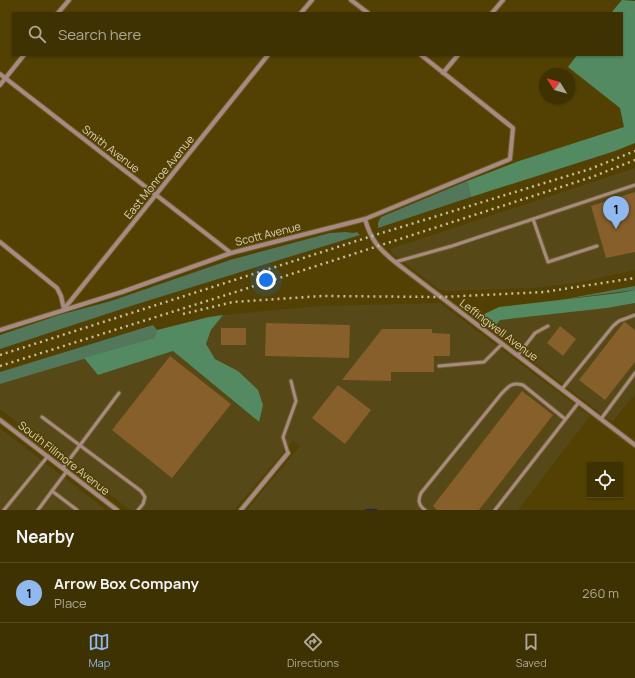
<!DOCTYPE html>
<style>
:root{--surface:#3e3102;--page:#493d11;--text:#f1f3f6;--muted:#ada999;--line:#574c24;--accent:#90b9f0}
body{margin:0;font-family:Manrope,sans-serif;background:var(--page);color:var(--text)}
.controls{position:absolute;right:12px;bottom:12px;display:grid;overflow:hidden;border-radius:0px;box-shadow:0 1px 3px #0004}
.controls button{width:36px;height:36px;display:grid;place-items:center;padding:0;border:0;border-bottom:1px solid var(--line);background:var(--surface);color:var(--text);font:20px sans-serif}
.compass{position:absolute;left:539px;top:68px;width:36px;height:36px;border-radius:50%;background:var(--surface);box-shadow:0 1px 3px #0004;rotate:307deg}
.you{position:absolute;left:266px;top:280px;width:14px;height:14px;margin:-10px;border:3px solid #fff;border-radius:50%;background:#1a73e8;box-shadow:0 0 0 6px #1a73e833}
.badge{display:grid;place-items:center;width:26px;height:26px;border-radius:50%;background:var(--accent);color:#111;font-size:13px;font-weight:700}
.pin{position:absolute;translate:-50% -33px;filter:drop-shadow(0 1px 2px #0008)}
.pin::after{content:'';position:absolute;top:21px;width:14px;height:12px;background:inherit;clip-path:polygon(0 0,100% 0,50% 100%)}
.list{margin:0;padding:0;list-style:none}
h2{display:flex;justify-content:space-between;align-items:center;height:52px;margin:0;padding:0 16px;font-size:17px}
h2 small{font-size:13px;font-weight:400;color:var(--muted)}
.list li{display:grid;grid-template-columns:26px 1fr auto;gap:12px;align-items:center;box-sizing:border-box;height:60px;padding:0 16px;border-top:1px solid var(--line)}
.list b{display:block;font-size:15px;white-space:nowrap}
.list p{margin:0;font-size:13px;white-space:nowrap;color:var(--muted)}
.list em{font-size:13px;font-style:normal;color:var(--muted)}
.icon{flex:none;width:22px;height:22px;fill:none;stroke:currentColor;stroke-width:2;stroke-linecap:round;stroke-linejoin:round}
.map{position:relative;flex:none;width:635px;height:510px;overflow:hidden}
.search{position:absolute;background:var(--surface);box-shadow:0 1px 3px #0004;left:12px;right:12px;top:12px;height:44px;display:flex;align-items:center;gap:10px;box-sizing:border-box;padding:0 14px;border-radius:0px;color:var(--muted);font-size:15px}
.sheet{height:112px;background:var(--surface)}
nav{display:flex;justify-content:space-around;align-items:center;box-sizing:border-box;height:56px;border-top:1px solid var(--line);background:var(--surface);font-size:11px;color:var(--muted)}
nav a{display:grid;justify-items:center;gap:2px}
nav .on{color:var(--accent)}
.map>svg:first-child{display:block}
.built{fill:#574817}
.green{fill:#53775b}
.forest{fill:#548a62}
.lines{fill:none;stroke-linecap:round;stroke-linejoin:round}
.stream{stroke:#212b5a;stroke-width:2.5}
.building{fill:#865f2b}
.lane-casing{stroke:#6e5e27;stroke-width:5}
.street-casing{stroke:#6e5e27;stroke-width:6}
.lane{stroke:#a88a84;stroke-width:3}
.street{stroke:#a88a84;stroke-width:4}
.rail{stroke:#c8bd9d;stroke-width:2.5;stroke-dasharray:2 4;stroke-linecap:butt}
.labels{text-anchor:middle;stroke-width:3;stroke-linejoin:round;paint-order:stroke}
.street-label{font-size:11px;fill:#dcd2b7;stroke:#524103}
</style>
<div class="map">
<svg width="635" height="510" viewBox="0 0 635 510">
<rect width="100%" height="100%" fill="#524103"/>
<g class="built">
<path d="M635 168V270L577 283 531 288 446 291 440 290 393 254 390 249Z"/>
<path d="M440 303 590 416 518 510H247L300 446 293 441 234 510H130L0 409V384L84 358 98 375 173 351 258 422 238 371 215 359 206 344 211 330 223 315 319 306Z"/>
<path d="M635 303V394L612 422 492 330 500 320 607 308Z"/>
<path d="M0 428 106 510H0Z"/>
</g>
<g class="green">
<path d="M467 181 471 197 378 228V223L381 217Z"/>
<path d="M346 232 353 233 357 232 360 235 134 305 0 349V335L59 315 111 301 230 260 330 233Z"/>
<path d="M635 286V290L565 299Z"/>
<path d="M153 325 157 330 154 338 0 384V372Z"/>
</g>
<g class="forest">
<path d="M622 0 635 1V143L615 151 471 197 467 181 519 161 624 127 620 108 568 67 577 55H622V13H611Z"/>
<path d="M635 290V303L607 308 500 320 492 330 476 318 499 307 619 293Z"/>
<path d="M223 315 211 330 206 344 215 359 238 371 258 390 263 405 259 422 173 351 98 375 84 358 154 338 157 330 209 317Z"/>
</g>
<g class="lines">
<path class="stream" d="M366 510H376"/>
</g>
<g class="building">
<path d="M635 192V252L606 258 591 206Z"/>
<path d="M624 322H625L635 330V362L605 400 579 380Z"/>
<path d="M266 323 350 325 349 358 265 356Z"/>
<path d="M560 326 576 339 563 356 547 343Z"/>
<rect x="221" y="328" width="25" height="17"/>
<path d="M382 329H432V333L450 334V356H434V372H391V381L342 380Z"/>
<path d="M170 356 231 404 172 478 112 430Z"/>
<path d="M338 385 371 410 345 444 312 418Z"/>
<path d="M522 391 553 415 479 510H437L433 506Z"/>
</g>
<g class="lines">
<defs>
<g id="lane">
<path d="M533 219 548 262 597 246"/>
<path d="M395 262 452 246 635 185"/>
<path d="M518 355 535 333 548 326"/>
<path d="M439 366 484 362 502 344"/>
<path d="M562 389 613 326 619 321 635 315"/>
<path d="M42 417 141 491 145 497 143 504 138 510"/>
<path d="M601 419 635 373"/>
<path d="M288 453 283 437 296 401 291 381"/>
<path d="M63 468 119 393"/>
<path d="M67 471 52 491 77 510"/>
<path d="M4 510 48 456"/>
<path d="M38 510 52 491"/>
<path d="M425 510C418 505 418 500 421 493L502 393C509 386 512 382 523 385L565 419"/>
<path d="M495 510 579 402"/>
</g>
<g id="street">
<path d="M351 0 368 13"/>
<path d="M58 13 69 0"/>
<path d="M301 13 312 0"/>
<path d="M492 13 503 0"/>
<path d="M443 73 458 55"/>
<path d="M0 74 231 253"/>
<path d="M0 85 24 55"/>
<path d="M365 219C371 240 378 248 395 262L635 445"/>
<path d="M0 242 57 288 61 296 64 309"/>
<path d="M64 309 268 55"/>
<path d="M0 330 122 292 231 253 365 219 510 159 513 128 421 55"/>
<path d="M0 420 117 510"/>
<path d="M241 510 288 453"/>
</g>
</defs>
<use href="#lane" class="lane-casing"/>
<use href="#street" class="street-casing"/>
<use href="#lane" class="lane"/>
<use href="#street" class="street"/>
<g class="rail">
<path d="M183 314 233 302 322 296 442 297 544 292 635 278"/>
<path d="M0 355 372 236 590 169 635 151"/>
<path d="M0 366 245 289 592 177 635 160"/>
</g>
</g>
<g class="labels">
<g class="street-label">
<text transform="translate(111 149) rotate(38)" y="4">Smith Avenue</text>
<text transform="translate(159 177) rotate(-51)" y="4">East Monroe Avenue</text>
<text transform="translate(268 234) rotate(-14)" y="4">Scott Avenue</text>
<text transform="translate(499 330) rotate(37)" y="4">Leffingwell Avenue</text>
<text transform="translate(64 458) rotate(38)" y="4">South Fillmore Avenue</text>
</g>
</g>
</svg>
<div class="controls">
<button><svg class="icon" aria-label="locate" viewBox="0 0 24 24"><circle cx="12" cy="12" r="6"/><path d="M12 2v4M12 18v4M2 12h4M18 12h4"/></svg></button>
</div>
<svg class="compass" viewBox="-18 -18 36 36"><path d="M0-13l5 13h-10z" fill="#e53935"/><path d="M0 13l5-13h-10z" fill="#ada999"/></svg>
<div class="you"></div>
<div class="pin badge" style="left:616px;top:229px">1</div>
<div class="search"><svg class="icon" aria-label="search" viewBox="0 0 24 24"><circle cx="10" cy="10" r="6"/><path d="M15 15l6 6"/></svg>Search here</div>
</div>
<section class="sheet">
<h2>Nearby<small></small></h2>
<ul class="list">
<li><span class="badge">1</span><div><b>Arrow Box Company</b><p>Place</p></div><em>260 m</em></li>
</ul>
</section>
<nav>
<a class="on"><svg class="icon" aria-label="map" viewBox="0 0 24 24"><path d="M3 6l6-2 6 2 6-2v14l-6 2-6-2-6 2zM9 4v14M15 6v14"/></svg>Map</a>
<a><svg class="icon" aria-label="directions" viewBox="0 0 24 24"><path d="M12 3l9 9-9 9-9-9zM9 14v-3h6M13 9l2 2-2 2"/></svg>Directions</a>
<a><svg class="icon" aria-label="saved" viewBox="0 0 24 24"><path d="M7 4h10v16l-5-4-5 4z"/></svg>Saved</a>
</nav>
